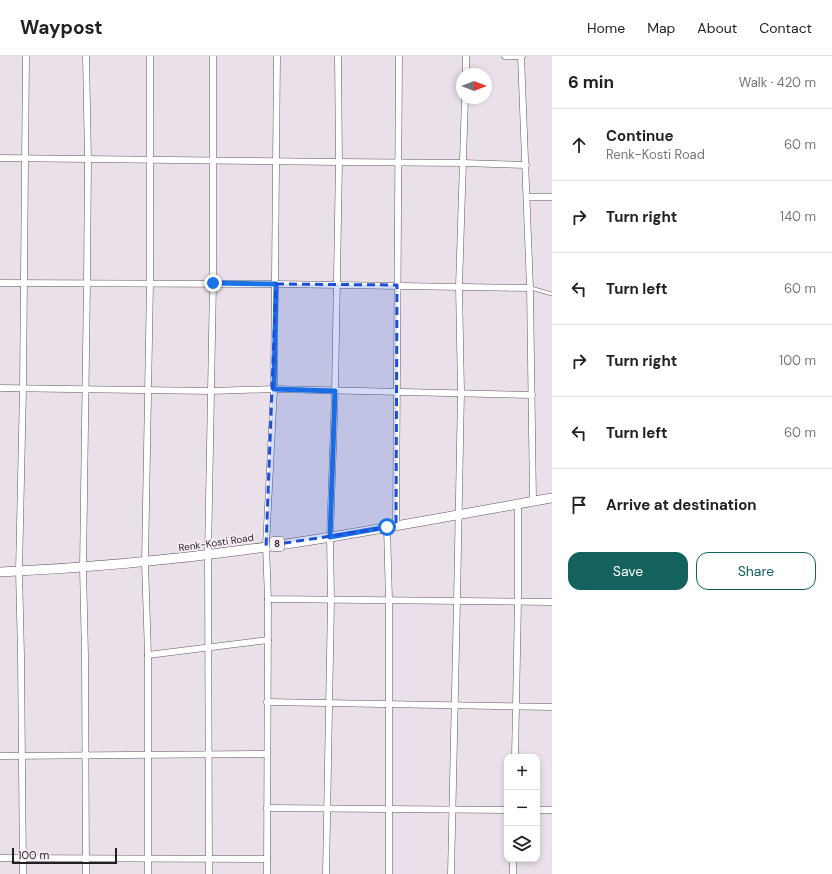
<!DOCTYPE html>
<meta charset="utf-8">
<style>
:root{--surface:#fff;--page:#f6f6f6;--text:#202124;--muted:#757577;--line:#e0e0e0;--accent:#13625e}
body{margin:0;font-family:"DM Sans",sans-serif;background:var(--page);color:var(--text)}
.controls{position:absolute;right:12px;bottom:12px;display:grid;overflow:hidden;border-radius:8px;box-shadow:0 2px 6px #0003}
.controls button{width:36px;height:36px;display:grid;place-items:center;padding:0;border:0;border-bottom:1px solid var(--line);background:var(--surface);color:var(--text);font:20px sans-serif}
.compass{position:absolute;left:456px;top:12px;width:36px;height:36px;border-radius:50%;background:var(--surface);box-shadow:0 2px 6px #0003;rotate:90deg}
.scale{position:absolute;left:12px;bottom:10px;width:105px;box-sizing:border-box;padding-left:4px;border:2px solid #231f22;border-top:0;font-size:11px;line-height:14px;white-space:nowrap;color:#231f22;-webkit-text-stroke:3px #f8eef7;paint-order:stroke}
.stop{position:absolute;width:12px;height:12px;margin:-9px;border:3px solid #1a73e8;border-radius:50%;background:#fff}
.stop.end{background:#1a73e8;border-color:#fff;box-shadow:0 1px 4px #0008}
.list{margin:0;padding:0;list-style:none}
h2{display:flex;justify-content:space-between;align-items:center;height:52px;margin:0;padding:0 16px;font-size:17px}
h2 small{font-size:13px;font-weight:400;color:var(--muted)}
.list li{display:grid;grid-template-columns:26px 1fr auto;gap:12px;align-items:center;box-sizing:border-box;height:72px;padding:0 16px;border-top:1px solid var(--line)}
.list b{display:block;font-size:15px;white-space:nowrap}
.list p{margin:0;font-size:13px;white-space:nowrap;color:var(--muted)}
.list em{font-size:13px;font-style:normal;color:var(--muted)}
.actions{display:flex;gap:8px;padding:12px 16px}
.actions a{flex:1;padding:9px 0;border:1px solid var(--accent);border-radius:12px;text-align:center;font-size:14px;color:var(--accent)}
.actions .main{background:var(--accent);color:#fff}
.icon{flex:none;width:22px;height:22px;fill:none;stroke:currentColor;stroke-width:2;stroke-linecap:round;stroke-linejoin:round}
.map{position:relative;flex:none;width:552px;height:818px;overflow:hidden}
header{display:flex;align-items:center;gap:24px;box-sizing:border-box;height:56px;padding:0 20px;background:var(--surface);border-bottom:1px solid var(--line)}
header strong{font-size:19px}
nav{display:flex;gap:22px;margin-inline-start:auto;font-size:14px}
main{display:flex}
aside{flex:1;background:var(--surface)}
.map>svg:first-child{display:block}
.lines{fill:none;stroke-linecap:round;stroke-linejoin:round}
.service-casing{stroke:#615860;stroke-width:4}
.minor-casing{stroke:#615860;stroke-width:7}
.primary-casing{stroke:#615860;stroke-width:10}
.service{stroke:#fff;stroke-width:3}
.minor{stroke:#fff;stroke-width:6}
.primary{stroke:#fff;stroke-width:9}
.route{stroke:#1a73e8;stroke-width:5}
.marked{fill:#1d4ed8;fill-opacity:0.2;stroke:#1d4ed8;stroke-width:3;stroke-dasharray:8 5;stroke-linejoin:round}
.labels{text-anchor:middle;stroke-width:3;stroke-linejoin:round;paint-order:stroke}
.shield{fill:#f8eef7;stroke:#635d62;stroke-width:1}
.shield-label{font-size:9px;font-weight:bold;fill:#231f22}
.street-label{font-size:10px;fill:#231f22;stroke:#f8eef7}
</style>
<header>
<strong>Waypost</strong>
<nav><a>Home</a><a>Map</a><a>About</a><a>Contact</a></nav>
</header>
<main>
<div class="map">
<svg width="552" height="818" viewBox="0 0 552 818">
<rect width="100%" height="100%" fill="#eae0e9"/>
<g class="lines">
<defs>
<path id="service" d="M531 232 552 238"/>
<g id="minor">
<path d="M86 0 88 103 87 226 83 512 85 599 86 818"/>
<path d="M277 0 274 333 266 490 268 543 552 546"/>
<path d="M505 0H522"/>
<path d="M521 0 530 232 533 445"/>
<path d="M466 18V0"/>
<path d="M0 102 339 106 463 107 526 109"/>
<path d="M528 141H552"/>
<path d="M0 227 276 228 530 232"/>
<path d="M0 332 211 335 274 333 532 339"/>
<path d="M396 470 399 0"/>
<path d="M387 471 389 544V818"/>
<path d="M148 599 268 584"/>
<path d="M267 646 552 651"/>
<path d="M0 700 267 698"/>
<path d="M515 701 518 546V448"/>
<path d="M267 752 507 754"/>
<path d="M537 754H552"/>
<path d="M0 802 267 803"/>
<path d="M23 818 21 599 19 515 23 332 26 0"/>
<path d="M148 818V599L145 506 150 227V0"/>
<path d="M209 818 208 499 213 227V0"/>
<path d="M267 818 268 543"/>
<path d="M326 818 331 544 330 481 335 335 339 106 338 0"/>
<path d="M451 818 457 545 461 336 459 230 465 42"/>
<path d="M513 818V803"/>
</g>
<path id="primary" d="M0 516C111 511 222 499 331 481 405 469 478 455 552 442"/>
</defs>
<use href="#service" class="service-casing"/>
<use href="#minor" class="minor-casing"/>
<use href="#primary" class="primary-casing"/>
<use href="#service" class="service"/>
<use href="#minor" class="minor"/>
<use href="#primary" class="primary"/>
</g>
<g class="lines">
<path class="route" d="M213 227 276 228 274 333 335 335 330 481 387 471"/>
</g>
<path class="marked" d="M276 228 397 229 396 470 266 490Z"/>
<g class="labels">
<rect class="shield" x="270" y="481" width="14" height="14" rx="3"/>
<g class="shield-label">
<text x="277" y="491">8</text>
</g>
<g class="street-label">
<text transform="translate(216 486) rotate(-8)" y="4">Renk-Kosti Road</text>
</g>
</g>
</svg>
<div class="controls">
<button>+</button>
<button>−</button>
<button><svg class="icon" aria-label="layers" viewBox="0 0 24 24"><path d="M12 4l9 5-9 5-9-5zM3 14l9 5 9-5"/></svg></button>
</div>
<svg class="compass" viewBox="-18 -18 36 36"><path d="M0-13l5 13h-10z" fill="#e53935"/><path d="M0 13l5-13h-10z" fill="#757577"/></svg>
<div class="scale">100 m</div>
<div class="stop" style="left:387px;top:471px"></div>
<div class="stop end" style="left:213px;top:227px"></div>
</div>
<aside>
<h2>6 min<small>Walk · 420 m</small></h2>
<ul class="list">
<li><svg class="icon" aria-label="ahead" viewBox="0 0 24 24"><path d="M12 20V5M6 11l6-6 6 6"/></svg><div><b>Continue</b><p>Renk-Kosti Road</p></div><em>60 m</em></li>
<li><svg class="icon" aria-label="right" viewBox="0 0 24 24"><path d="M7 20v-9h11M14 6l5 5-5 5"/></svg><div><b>Turn right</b></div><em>140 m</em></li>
<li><svg class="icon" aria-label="left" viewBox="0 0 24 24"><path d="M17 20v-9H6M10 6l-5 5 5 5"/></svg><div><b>Turn left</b></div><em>60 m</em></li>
<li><svg class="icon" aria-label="right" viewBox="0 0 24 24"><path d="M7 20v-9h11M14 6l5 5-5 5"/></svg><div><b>Turn right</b></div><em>100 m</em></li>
<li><svg class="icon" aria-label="left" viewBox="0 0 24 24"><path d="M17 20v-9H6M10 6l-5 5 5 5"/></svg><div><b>Turn left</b></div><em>60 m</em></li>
<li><svg class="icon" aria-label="arrive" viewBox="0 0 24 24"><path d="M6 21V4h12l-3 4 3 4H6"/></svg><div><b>Arrive at destination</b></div></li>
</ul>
<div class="actions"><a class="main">Save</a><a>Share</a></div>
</aside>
</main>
